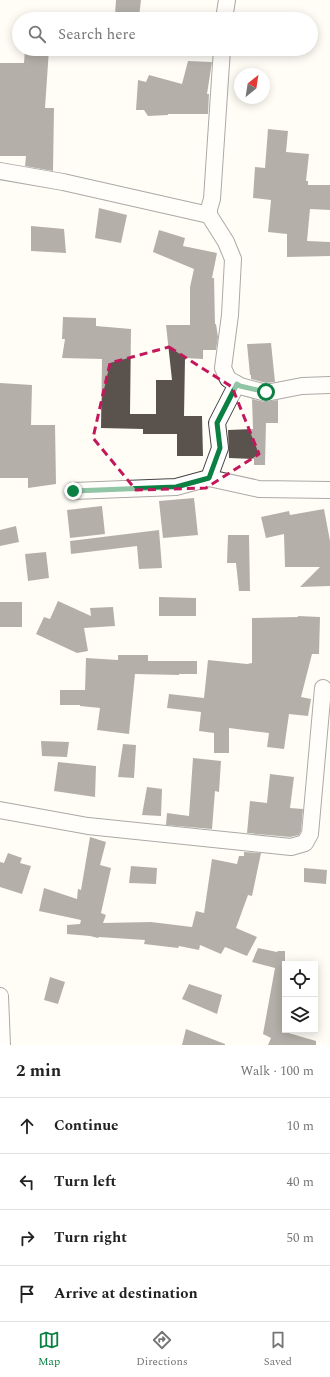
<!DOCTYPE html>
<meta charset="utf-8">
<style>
:root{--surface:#fff;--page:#f6f6f6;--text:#222;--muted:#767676;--line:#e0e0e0;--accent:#0b8043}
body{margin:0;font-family:Spectral,serif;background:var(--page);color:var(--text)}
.controls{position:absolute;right:12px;bottom:12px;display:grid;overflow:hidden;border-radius:0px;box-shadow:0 2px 10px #0003}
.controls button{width:36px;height:36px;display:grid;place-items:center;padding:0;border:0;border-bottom:1px solid var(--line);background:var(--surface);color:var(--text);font:20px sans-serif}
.compass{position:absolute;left:234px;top:68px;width:36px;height:36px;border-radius:50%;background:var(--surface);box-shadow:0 2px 10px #0003;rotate:30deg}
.stop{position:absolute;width:12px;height:12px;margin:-9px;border:3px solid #0b8043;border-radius:50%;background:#fff}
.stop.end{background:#0b8043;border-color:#fff;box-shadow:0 1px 4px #0008}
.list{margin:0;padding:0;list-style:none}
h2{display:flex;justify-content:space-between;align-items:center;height:52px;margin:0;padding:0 16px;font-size:17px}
h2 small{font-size:13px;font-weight:400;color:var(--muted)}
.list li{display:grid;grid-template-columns:26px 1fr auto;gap:12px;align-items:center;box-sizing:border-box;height:56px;padding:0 16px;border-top:1px solid var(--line)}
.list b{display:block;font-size:15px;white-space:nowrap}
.list em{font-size:13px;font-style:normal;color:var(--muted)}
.icon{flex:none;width:22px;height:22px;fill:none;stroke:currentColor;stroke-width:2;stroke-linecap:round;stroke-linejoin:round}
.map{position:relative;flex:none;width:330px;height:1045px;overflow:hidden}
.search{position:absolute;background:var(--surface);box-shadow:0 2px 10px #0003;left:12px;right:12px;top:12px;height:44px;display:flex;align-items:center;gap:10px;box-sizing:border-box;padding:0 14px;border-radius:22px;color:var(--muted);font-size:15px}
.sheet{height:276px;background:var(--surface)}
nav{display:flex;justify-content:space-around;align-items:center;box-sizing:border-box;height:56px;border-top:1px solid var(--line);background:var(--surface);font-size:11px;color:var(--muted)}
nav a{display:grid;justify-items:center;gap:2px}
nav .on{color:var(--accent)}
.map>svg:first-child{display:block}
.building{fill:#5a524d}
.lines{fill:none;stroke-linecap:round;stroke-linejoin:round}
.minor-casing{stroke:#444;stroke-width:18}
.minor{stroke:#fff;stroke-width:16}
.route{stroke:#0b8043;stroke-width:5}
.marked{fill:none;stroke:#c2185b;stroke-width:3;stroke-dasharray:8 5;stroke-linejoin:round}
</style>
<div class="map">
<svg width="330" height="1045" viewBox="0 0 330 1045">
<rect width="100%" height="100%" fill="#fffdf5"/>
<g class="building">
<path d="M116 0H141L139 17 115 15Z"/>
<path d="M25 49H49L45 108H54L53 171 25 166 26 156H0V63H24Z"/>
<path d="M188 61 212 62 207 94H209L208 114H168V115L148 116 144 110H136L138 80 146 82 149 75 182 84Z"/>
<path d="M268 129 288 131 286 152 309 154 306 181H308V185H330V210L310 209 307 241 330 242V256L287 257V234L268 232 271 200 253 198 255 167 265 168Z"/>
<path d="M99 208 127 215 121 243 95 238Z"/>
<path d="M31 226 64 229 66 253 31 251Z"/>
<path d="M159 230 185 238 183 246 217 253 212 278H214L215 324H216L218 337 216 350H203V359L185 358 184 416H202L203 456H177V434H143V429L101 428 102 359 62 358 65 339H62L63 317 96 318V326L131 329 130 414H156V380H172L166 325H190V287L194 269 153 252Z"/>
<path d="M271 343 275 382 266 383 251 379V375H250L247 344Z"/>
<path d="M0 383 32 385 31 425H55L56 484 28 488V478H0Z"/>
<path d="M252 399 264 402 278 400V423H266L265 465H254V459L229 458 228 430 253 429Z"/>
<path d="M194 498 198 535 163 538 159 501Z"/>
<path d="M102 506 105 534 70 538 67 510Z"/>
<path d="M324 509 330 541V586L300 587 320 567H285L284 534 266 538 261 517 289 511 290 515Z"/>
<path d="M16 526 19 542 0 546V530Z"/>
<path d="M159 530 162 568 139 569 137 546 71 554 70 541Z"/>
<path d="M228 535H249L250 591H239L236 563H227Z"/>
<path d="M46 552 49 578 28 581 25 554Z"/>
<path d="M159 597 196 598V616H159Z"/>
<path d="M58 601 91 616 90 608 113 607 115 626 84 628 88 651 77 653 36 634 44 617 50 619Z"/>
<rect x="0" y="602" width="22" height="25"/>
<path d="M298 616 320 617 319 654H312L301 697 311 699 308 716 289 714 284 749 267 747 269 733 229 728V753H214V733L199 731 201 712 167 708 169 694 204 698 208 660 247 664 252 663V618L298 617Z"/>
<path d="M118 655H148V661H197V674H179V675L135 674 129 734 97 730 100 708 80 706V705H60V690H85L86 658 118 660Z"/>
<path d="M41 741 69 742 67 757 42 756Z"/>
<path d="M123 744 136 745 134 778 118 777Z"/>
<path d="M193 758 221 761 219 792 215 791 212 829 166 825 167 813 189 816Z"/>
<path d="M58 762 96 766 95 797 54 791Z"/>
<path d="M270 774 294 777 290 808 303 809 301 831 299 835 290 837 247 833 250 801 267 803Z"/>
<path d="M147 787 162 789 161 816 142 815Z"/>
<path d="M90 837 106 842 100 865 111 868 101 913 106 915 103 923 151 922 192 927 196 911 204 913 212 859 237 864 239 856H244V852L261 853 252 896 248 895 236 928 257 937 247 956 225 947 221 954 200 945 199 950 179 946 178 948 144 944 145 940 99 937 98 938 90 936 67 934V925L80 924 81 920 39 911 44 888 77 899 78 889 81 890Z"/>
<path d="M8 853 22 858 20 863 31 866 22 894 0 887V862L4 863Z"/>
<path d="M131 866 157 868 156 884 129 883Z"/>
<path d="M304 868 327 870 326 884 304 882Z"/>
<path d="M258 948 277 952 278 951H285V1032L316 1041V1045H268L271 1038 263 1034 275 968 252 962Z"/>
<path d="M50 977 65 982 58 1004 44 1000Z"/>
<path d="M189 984 222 995 217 1014 182 999Z"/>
<path d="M186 1029 225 1044V1045H182Z"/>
</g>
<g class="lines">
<defs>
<g id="minor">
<path d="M224 19 227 0"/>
<path d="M222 49 212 199 209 209V215L226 242 233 259 230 315 223 368 228 379 240 386 266 393 302 386 330 385"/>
<path d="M0 171 63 182 209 215"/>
<path d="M209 478 259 489 330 490"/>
<path d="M73 491 176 487 209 478 220 448 217 423 237 384"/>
<path d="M0 810 88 826 291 847 305 843 310 834 323 688"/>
<path d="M0 996 2 1045"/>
</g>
</defs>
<use href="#minor" class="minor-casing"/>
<use href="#minor" class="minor"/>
</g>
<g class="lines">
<path class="route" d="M73 491 176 487 209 478 220 448 217 423 237 384 240 386 266 392"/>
</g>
<path d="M0 0H330V1045H0ZM169 347 232 387 259 454 206 488 136 490 93 438 110 363Z" fill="#fffdf5" fill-opacity=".55" fill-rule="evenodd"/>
<path class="marked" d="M169 347 232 387 259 454 206 488 136 490 93 438 110 363Z"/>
</svg>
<div class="controls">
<button><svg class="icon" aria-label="locate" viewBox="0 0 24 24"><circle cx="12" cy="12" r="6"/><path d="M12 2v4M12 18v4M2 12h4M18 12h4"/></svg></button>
<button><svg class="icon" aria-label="layers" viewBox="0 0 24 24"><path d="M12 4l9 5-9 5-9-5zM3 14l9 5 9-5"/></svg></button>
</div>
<svg class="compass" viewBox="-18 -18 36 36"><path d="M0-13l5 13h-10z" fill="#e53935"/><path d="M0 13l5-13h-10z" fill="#767676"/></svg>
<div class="stop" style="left:266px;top:392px"></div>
<div class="stop end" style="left:73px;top:491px"></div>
<div class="search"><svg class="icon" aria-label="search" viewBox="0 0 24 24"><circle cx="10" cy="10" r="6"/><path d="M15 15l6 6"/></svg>Search here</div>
</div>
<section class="sheet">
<h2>2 min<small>Walk · 100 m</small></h2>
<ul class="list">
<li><svg class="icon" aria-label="ahead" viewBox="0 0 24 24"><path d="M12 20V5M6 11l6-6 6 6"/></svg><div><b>Continue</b></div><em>10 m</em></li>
<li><svg class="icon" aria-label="left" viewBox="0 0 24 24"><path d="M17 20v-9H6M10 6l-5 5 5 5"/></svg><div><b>Turn left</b></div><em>40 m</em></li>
<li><svg class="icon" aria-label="right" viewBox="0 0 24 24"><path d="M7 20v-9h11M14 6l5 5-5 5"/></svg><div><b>Turn right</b></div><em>50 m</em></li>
<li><svg class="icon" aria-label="arrive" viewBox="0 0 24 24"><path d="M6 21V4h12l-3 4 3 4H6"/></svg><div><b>Arrive at destination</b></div></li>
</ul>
</section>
<nav>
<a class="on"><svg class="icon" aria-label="map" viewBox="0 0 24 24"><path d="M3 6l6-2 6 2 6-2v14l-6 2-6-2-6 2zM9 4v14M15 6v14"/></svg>Map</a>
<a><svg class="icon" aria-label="directions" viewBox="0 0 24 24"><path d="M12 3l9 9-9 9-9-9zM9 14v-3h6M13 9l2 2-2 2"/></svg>Directions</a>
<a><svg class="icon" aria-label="saved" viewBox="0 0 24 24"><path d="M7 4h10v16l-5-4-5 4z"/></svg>Saved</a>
</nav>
